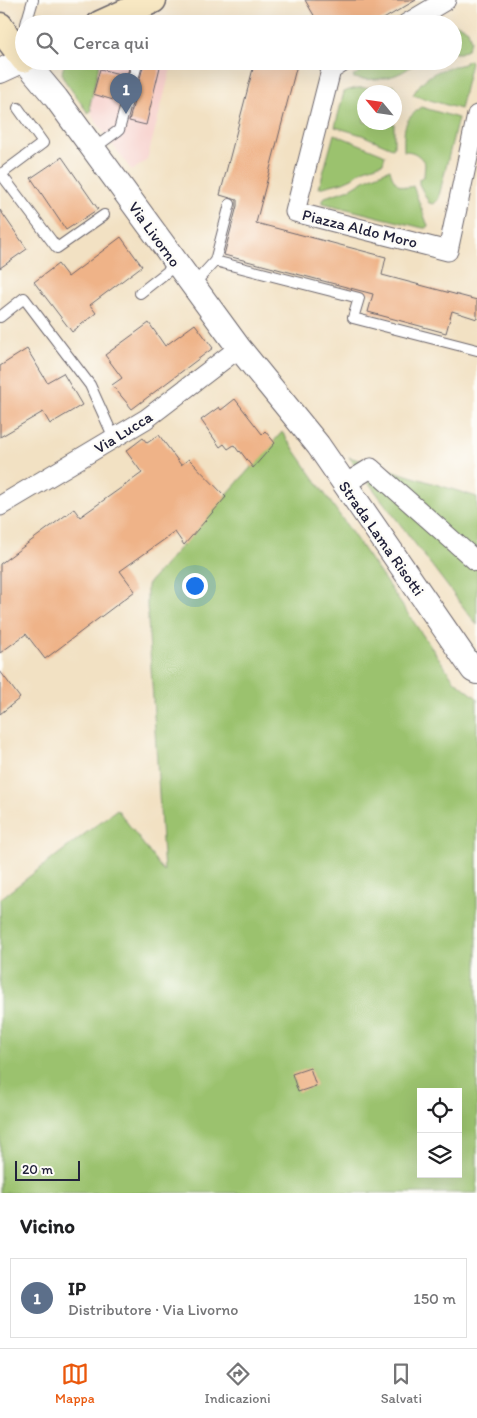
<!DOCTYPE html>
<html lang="it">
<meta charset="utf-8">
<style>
:root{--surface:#fff;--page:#f6f6f6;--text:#202124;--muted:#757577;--line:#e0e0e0;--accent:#ea580c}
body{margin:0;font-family:Itim,sans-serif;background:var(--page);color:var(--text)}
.controls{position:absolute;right:15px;bottom:15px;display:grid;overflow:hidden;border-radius:0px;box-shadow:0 5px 20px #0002}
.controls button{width:45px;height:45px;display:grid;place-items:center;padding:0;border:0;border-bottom:1px solid var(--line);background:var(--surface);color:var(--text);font:25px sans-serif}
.compass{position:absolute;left:357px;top:85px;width:45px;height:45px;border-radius:50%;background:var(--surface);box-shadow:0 5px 20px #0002;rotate:299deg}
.scale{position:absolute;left:15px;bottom:12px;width:65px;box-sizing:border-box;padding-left:5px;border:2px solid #22223b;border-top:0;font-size:14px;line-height:18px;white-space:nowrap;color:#22223b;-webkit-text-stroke:4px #fdfcf7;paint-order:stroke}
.you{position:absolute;left:194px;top:585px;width:18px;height:18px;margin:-12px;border:4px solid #fff;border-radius:50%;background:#1a73e8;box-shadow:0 0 0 8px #1a73e833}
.badge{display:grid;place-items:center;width:32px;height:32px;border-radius:50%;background:var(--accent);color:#fff;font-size:16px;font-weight:700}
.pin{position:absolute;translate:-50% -41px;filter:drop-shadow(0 1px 2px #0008)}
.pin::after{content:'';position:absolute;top:26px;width:18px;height:15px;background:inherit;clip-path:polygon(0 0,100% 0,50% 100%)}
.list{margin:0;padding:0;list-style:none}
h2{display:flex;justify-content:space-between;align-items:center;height:65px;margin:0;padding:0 20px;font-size:21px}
h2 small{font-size:16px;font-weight:400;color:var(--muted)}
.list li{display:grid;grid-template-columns:32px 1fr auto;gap:15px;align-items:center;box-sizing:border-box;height:80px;margin:0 10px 10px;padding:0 10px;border:1px solid var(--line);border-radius:0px}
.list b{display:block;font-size:19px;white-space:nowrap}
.list p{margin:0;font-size:16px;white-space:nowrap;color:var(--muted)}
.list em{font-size:16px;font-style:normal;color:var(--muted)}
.icon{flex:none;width:28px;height:28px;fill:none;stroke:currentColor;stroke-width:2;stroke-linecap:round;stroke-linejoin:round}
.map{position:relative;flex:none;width:477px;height:1193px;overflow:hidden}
.search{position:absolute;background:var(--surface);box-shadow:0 5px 20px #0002;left:15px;right:15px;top:15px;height:55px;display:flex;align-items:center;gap:12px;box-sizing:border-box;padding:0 18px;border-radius:28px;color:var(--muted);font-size:19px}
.sheet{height:155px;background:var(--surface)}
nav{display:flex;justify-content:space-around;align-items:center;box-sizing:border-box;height:70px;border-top:1px solid var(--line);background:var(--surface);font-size:14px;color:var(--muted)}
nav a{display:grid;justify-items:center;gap:2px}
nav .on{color:var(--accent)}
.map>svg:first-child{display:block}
.built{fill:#f7d0cc}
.green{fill:#9bc26e;stroke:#5e7254;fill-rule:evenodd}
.building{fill:#efb388}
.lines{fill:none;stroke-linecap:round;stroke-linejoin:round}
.service-casing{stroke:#6b656b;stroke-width:12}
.minor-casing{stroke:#6b656b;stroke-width:21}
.tertiary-casing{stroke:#6b656b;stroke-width:26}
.secondary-casing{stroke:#6b656b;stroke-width:29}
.service{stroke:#fff;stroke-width:10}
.minor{stroke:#fff;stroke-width:19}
.tertiary{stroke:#fff;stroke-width:24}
.secondary{stroke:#f8e8c3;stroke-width:26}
.labels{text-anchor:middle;stroke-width:5;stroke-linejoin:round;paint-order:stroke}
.street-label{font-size:16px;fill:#22223b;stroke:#fdfcf7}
</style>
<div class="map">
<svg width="477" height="1193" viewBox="0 0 477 1193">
<rect width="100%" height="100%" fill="#fdfcf7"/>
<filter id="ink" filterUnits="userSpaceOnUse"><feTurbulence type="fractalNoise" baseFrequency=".02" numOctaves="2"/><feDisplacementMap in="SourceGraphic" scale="10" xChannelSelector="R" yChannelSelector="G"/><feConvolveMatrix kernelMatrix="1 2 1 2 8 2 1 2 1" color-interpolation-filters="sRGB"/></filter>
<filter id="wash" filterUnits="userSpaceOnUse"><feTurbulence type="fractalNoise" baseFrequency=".0096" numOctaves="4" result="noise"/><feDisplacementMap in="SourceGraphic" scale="20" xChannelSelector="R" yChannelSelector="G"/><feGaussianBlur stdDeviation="1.12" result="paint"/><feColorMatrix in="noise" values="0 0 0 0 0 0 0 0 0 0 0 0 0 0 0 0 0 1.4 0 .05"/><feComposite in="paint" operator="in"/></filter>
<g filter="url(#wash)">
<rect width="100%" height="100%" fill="#f2e1c3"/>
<path class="built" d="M100 61H173L147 160 132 171 93 118 90 105Z"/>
<g class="green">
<path d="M456 24 462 26 468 30 471 41 467 50 460 53H454L453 25Z"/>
<path d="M470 60 471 63 470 67 460 109 413 95C425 73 441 69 464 64L466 61Z"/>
<path d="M70 61H100L90 105 91 111 88 113 63 78C61 70 63 65 70 61Z"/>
<path d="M378 61H417C401 78 376 82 354 78L353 76Z"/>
<path d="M394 85 397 89 395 118 394 92H364V122L394 123V147L392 148 362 135 335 127 344 92C361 84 376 90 394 85Z"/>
<path d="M421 107 458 118 438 200 434 204 429 203 419 184V179L424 176 425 164C420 155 414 151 404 151 404 128 402 122 421 107Z"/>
<path d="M334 134 381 153 385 155 383 163 364 169 352 178 343 182 319 188Z"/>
<path d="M390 169C392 180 400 191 413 186L428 226 426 228H423L323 203V200L325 197 350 189 366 179Z"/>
<path d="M282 432 454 680 477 698V1193H0V899L117 809 164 872 147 605V585ZM421 1092H458V1174H421Z"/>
<path d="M349 457 477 497V625Z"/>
</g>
<g id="blocks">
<g class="building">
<path d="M305 0H416L375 24H319Z"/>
<path d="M131 61 120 102 93 94 100 69 127 76Z"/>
<path d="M255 61H298L256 223 386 257 382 275 477 300V319L452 311 446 333 368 312 373 294 224 255 237 206V200L220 195Z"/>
<path d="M144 63 160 67 146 125 129 121Z"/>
<path d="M62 157 98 209 66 230 31 178Z"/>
<path d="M0 210 27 249 0 268Z"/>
<path d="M121 237 142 266 90 305 96 313 72 332 34 282 58 264 68 277Z"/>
<path d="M149 323 165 346 195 324 213 348 132 409 112 385 122 378 105 355Z"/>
<path d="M27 349 47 382 63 373 82 405 50 424 43 412 0 437V366Z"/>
<path d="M235 399 262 434 265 431 275 443 253 468 240 451 239 452 234 445 228 449 224 444 220 447 201 420 219 407 221 410Z"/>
<path d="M159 435 181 465 189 459 226 497 184 545 175 532 120 571 135 591 45 659 26 634 0 653V564L74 509 80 517 142 473 126 451 143 438 147 443Z"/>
<path d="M0 671 20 698 0 714Z"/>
<path d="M310 1068 316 1086 298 1092 292 1074Z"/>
</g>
</g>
</g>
<g filter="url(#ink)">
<use href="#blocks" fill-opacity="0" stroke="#6b656b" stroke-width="1"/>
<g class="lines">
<defs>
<g id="service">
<path d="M26 24 33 0"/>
<path d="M93 149 119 130 138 61"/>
<path d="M1 174 57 248 104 215"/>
<path d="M0 175 43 143 18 108"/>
<path d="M215 261 359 298 353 318 477 350"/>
<path d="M193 285 215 261 230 204"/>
<path d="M140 293 177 264"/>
<path d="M0 317 24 298 90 385 114 438"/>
</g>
<g id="minor">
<path d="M406 24 446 0"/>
<path d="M345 61 331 70 295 212 448 251 477 115"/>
<path d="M345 484 371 468 477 562"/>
<path d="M0 506 146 419 239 348"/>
</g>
<g id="tertiary">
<path d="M25 61 56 98 239 348 318 445 473 670 477 672"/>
<path d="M0 71 24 60"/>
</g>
<g id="secondary">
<path d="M100 24 153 0"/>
<path d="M0 26 7 37 24 59"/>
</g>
</defs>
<use href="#service" class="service-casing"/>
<use href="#minor" class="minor-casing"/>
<use href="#tertiary" class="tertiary-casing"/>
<use href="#secondary" class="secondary-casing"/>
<use href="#service" class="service"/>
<use href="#minor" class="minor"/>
<use href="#tertiary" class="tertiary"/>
<use href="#secondary" class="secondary"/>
</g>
</g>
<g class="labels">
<g class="street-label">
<text transform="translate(360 228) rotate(14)" y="6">Piazza Aldo Moro</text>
<text transform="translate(155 234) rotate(54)" y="6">Via Livorno</text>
<text transform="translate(123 432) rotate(-32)" y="6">Via Lucca</text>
<text transform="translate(382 538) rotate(55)" y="6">Strada Lama Risotti</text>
</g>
</g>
</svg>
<div class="controls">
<button><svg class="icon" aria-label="locate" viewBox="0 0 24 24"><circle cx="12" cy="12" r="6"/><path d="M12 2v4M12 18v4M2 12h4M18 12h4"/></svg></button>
<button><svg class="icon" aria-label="layers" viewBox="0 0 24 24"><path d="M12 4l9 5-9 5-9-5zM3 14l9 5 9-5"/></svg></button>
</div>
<svg class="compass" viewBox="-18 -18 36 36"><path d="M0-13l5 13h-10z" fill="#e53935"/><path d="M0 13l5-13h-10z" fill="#757577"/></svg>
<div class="scale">20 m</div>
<div class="you"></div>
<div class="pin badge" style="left:126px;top:114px;background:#5c6f8a">1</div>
<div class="search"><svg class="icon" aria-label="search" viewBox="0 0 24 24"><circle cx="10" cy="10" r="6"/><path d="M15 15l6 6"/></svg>Cerca qui</div>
</div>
<section class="sheet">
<h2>Vicino<small></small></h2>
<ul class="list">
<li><span class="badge" style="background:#5c6f8a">1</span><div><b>IP</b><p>Distributore · Via Livorno</p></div><em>150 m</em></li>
</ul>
</section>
<nav>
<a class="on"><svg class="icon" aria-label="map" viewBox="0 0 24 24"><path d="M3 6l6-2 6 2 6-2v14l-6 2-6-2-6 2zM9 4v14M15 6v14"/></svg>Mappa</a>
<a><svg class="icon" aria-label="directions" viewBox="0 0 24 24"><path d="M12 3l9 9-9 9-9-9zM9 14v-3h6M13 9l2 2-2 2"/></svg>Indicazioni</a>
<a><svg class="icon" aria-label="saved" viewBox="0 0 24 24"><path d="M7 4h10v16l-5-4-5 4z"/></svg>Salvati</a>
</nav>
